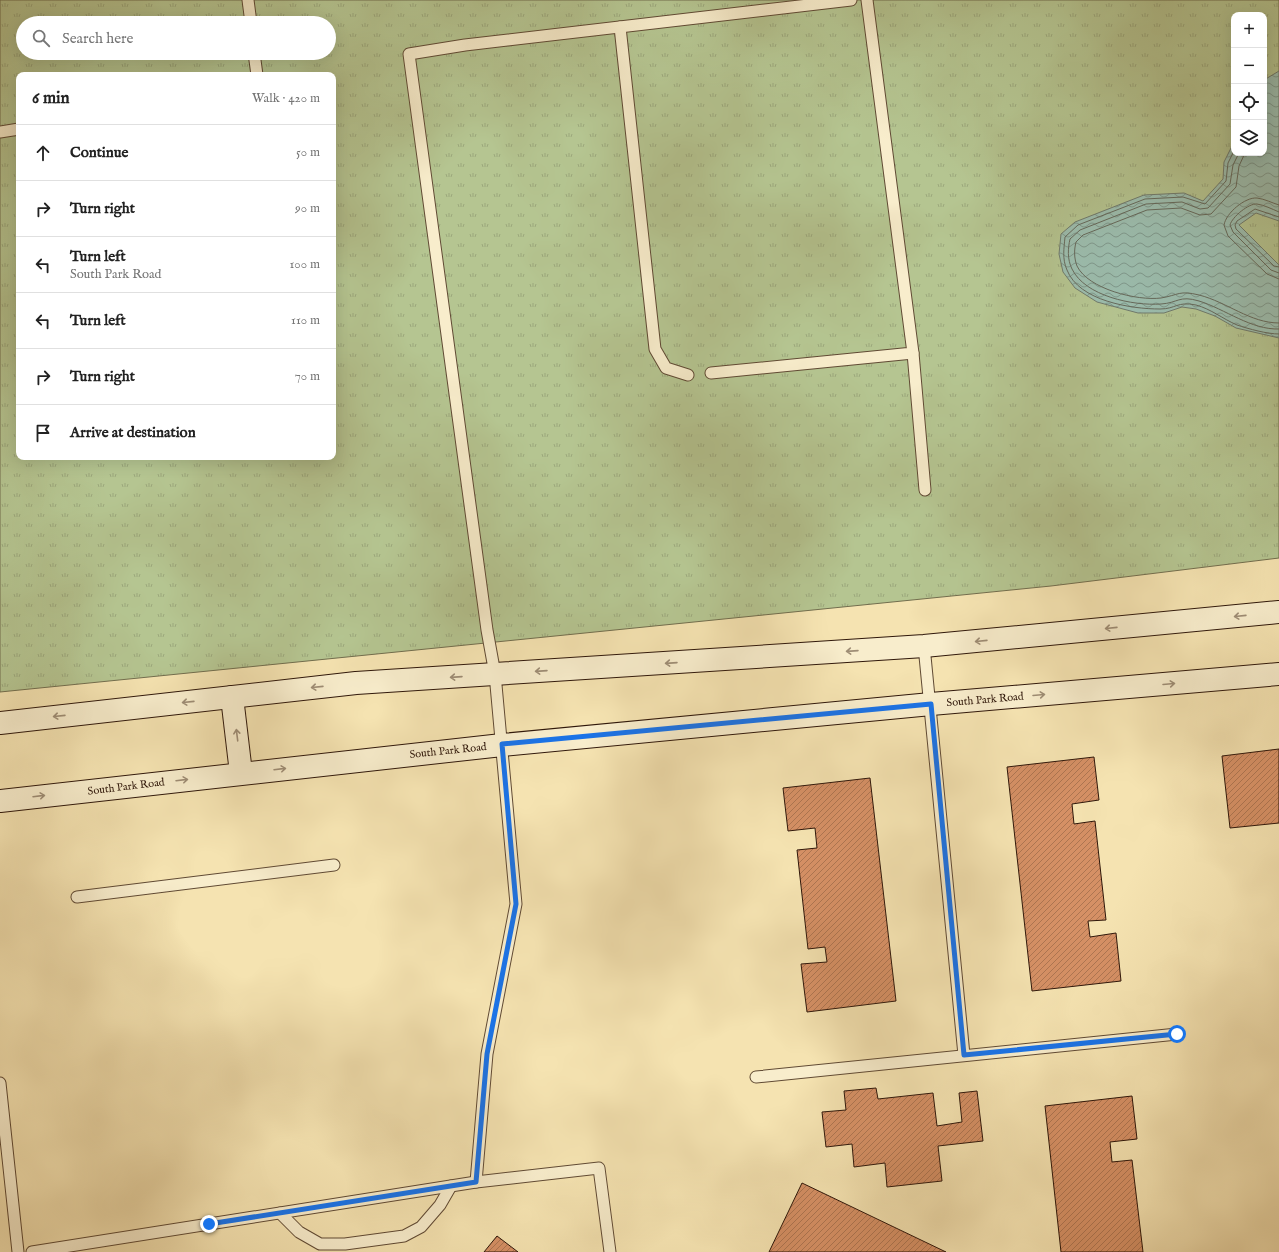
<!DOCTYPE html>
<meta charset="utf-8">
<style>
:root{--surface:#fff;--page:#f6f6f6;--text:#222;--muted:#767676;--line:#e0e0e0}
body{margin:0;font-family:"IM FELL English",serif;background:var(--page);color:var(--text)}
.controls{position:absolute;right:12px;top:12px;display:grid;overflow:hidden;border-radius:8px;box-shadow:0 4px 16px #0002}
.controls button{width:36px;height:36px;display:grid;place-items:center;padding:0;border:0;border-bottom:1px solid var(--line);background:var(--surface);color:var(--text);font:20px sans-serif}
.stop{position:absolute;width:12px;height:12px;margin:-9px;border:3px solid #1a73e8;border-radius:50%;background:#fff}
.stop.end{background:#1a73e8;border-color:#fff;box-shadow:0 1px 4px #0008}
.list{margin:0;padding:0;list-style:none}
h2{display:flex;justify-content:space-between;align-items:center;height:52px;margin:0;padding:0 16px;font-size:17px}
h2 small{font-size:13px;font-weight:400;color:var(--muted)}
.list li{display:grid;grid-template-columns:26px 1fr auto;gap:12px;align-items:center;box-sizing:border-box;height:56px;padding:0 16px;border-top:1px solid var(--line)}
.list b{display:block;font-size:15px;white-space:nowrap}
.list p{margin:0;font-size:13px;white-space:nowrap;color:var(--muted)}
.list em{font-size:13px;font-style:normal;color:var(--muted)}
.icon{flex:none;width:22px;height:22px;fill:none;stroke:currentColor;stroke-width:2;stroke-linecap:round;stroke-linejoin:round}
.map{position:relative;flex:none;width:1279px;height:1252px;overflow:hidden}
.search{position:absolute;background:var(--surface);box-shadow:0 4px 16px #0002;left:16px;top:16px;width:320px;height:44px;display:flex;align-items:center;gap:10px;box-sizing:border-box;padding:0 14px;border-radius:22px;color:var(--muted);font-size:15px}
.panel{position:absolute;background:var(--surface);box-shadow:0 4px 16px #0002;left:16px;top:72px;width:320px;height:388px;border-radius:8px}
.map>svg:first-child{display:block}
.grass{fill:url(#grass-tufts);stroke:#726e4e;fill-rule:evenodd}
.water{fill:url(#water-waves);stroke:#707b6d}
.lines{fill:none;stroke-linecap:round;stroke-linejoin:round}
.shore{stroke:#666a5c;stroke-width:1}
.building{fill:url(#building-hatch);stroke:#2f170a}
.lane-casing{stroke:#604a34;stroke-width:13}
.secondary-casing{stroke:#2f170a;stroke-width:24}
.lane{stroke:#f8edcc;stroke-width:11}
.secondary{stroke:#f8edcc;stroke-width:22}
.oneway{stroke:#9e8d75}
.route{stroke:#1a73e8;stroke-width:5}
.labels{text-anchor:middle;stroke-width:3;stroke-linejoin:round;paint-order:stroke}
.street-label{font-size:11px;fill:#2f170a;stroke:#f8edcc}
</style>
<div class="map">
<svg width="1279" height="1252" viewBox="0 0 1279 1252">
<defs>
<pattern id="grass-tufts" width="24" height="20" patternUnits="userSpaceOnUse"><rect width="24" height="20" fill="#b5c591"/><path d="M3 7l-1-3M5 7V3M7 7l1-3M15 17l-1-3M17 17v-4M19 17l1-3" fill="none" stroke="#9ca87c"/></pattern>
<pattern id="water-waves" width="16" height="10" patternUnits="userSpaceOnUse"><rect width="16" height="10" fill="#9cbeaf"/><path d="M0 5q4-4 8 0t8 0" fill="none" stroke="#80998d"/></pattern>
<pattern id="building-hatch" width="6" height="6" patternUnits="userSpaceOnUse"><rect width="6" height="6" fill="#d59065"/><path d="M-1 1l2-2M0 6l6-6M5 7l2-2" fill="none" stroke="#ad7551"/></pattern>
</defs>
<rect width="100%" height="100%" fill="#f5e3b1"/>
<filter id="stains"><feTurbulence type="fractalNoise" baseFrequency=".005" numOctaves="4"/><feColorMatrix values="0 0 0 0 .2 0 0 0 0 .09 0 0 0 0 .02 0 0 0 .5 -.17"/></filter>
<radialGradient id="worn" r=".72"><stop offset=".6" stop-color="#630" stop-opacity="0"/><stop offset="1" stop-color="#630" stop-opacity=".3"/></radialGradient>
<path class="grass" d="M0 0H1279V558L1051 586 0 692ZM1234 15H1264V153H1234ZM23 23H329V53H23ZM19 75H333V457H19Z"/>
<path class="water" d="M1279 71V221L1256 213 1239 225 1279 265V338L1236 328 1215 316 1196 309 1182 307 1164 313H1138L1097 302 1075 288 1063 272 1059 254 1061 234 1075 222 1144 195 1184 193 1203 201 1223 179 1224 162 1234 142V153H1264V80Z"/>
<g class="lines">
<g class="shore">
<path d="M1234 151 1228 163 1226 181 1205 204 1183 197 1145 199 1078 225 1065 237C1064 248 1062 259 1067 270 1079 301 1131 309 1160 309 1176 309 1177 301 1196 305 1211 309 1223 319 1237 325 1249 329 1267 334 1279 334"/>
<path d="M1239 153 1233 165 1230 184 1208 208 1200 209 1182 202 1146 204 1080 230 1070 239C1068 248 1067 259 1072 269 1085 296 1133 306 1161 304 1178 303 1179 295 1199 301 1225 309 1251 330 1279 329"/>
<path d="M1245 153 1239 166 1236 187 1211 214 1200 215 1181 208 1147 210 1083 235 1076 242C1074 250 1074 258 1077 266 1088 289 1137 301 1161 298 1179 295 1179 290 1199 295 1227 302 1250 323 1279 323"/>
<path d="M1279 205C1272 203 1265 199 1257 198 1245 197 1226 213 1224 225L1228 236 1267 274 1279 279"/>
<path d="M1279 212C1272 209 1264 205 1257 204 1249 203 1232 217 1230 225L1233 232 1271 270 1279 273"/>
<path d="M1279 217 1255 209 1237 221 1235 225 1236 229 1274 266 1279 267"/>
</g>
</g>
<g class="building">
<path d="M1279 749V823L1230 828 1222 756Z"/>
<path d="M1094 757 1099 800 1072 804 1074 824 1095 821 1106 920 1088 921 1090 937 1116 933 1121 981 1032 991 1007 767Z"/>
<path d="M870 778 896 1001 807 1012 801 964 827 962 825 947 808 949 797 850 817 848 815 828 788 831 783 788Z"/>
<path d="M876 1088 878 1099 933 1093 937 1126 962 1122 959 1093 977 1091 983 1141 938 1146 942 1181 887 1187 885 1163 854 1167 852 1144 826 1147 822 1112 846 1110 844 1091Z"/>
<path d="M1132 1096 1137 1139 1110 1142 1112 1162 1132 1160 1143 1252H1061L1045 1106Z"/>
<path d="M802 1183 946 1252H769Z"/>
<path d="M497 1236 518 1252H484Z"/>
</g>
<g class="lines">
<defs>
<g id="lane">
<path d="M248 0 251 23"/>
<path d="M620 27 655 349 666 368 688 375"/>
<path d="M254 53 257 75"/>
<path d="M0 132 19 129"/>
<path d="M913 353 925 490"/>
<path d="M711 373 913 353 867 0"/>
<path d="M924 646 964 1055"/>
<path d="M77 897 334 865"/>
<path d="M756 1077 1177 1034"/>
<path d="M0 1083 18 1252"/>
<path d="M476 1182 487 1054 516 904 495 674 487 630 409 54 465 45 851 0"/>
<path d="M280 1213 299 1232 320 1244H345L404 1236 421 1227 440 1205 451 1186"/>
<path d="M32 1252 476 1182 599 1168 610 1252"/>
</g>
<g id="secondary">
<path d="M232 697 241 773"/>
<path d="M0 723 356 683 924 646 1279 612"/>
<path d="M0 801 502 745 931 704 1279 674"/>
</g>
</defs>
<use href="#lane" class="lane-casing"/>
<use href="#secondary" class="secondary-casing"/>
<use href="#lane" class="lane"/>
<use href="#secondary" class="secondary"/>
</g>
<defs><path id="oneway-shaft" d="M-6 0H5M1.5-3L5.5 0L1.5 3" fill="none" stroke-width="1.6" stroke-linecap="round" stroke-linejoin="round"/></defs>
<g class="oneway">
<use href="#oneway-shaft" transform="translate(1240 616) rotate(174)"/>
<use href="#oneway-shaft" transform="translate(1111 628) rotate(174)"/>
<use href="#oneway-shaft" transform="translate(981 641) rotate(174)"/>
<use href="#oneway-shaft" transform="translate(852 651) rotate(176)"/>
<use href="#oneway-shaft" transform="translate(671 663) rotate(176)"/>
<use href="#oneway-shaft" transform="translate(541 671) rotate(176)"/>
<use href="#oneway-shaft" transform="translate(456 677) rotate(176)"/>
<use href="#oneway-shaft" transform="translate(1169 684) rotate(-5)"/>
<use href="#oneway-shaft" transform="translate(317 687) rotate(174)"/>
<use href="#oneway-shaft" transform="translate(1039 695) rotate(-5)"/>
<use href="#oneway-shaft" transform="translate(188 702) rotate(174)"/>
<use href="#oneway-shaft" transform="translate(59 716) rotate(174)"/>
<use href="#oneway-shaft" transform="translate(237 735) rotate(-97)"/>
<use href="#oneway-shaft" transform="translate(280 769) rotate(-7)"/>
<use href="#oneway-shaft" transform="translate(182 780) rotate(-7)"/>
<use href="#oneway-shaft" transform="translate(39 796) rotate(-7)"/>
</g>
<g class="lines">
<path class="route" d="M209 1224 476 1182 487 1054 516 904 502 744 931 704 964 1055 1177 1034"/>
</g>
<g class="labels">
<g class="street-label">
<text transform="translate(985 699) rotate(-5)" y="4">South Park Road</text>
<text transform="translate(448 750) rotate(-6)" y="4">South Park Road</text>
<text transform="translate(126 786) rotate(-7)" y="4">South Park Road</text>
</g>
</g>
<rect width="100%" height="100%" filter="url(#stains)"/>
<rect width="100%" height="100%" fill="url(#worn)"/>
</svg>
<div class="controls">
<button>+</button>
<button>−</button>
<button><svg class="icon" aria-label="locate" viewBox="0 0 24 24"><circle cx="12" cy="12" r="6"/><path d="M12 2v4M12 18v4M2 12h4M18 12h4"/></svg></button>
<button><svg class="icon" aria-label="layers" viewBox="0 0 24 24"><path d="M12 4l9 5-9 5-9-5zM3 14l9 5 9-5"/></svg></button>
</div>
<div class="stop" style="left:1177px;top:1034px"></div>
<div class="stop end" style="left:209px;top:1224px"></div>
<div class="search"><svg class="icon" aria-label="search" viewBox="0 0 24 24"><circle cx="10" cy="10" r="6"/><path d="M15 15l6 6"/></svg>Search here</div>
<section class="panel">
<h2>6 min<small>Walk · 420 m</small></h2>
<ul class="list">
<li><svg class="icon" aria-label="ahead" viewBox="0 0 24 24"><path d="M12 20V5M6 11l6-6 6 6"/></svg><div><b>Continue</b></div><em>50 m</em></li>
<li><svg class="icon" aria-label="right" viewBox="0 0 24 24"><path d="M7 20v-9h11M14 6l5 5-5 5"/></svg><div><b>Turn right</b></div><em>90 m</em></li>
<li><svg class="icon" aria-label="left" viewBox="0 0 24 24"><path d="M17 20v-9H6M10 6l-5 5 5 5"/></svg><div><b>Turn left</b><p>South Park Road</p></div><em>100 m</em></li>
<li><svg class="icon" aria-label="left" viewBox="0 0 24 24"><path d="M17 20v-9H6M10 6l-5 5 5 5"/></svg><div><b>Turn left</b></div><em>110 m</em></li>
<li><svg class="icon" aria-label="right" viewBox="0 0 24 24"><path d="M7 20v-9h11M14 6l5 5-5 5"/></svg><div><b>Turn right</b></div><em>70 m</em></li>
<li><svg class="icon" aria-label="arrive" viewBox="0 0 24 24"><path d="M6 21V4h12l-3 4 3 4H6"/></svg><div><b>Arrive at destination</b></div></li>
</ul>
</section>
</div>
